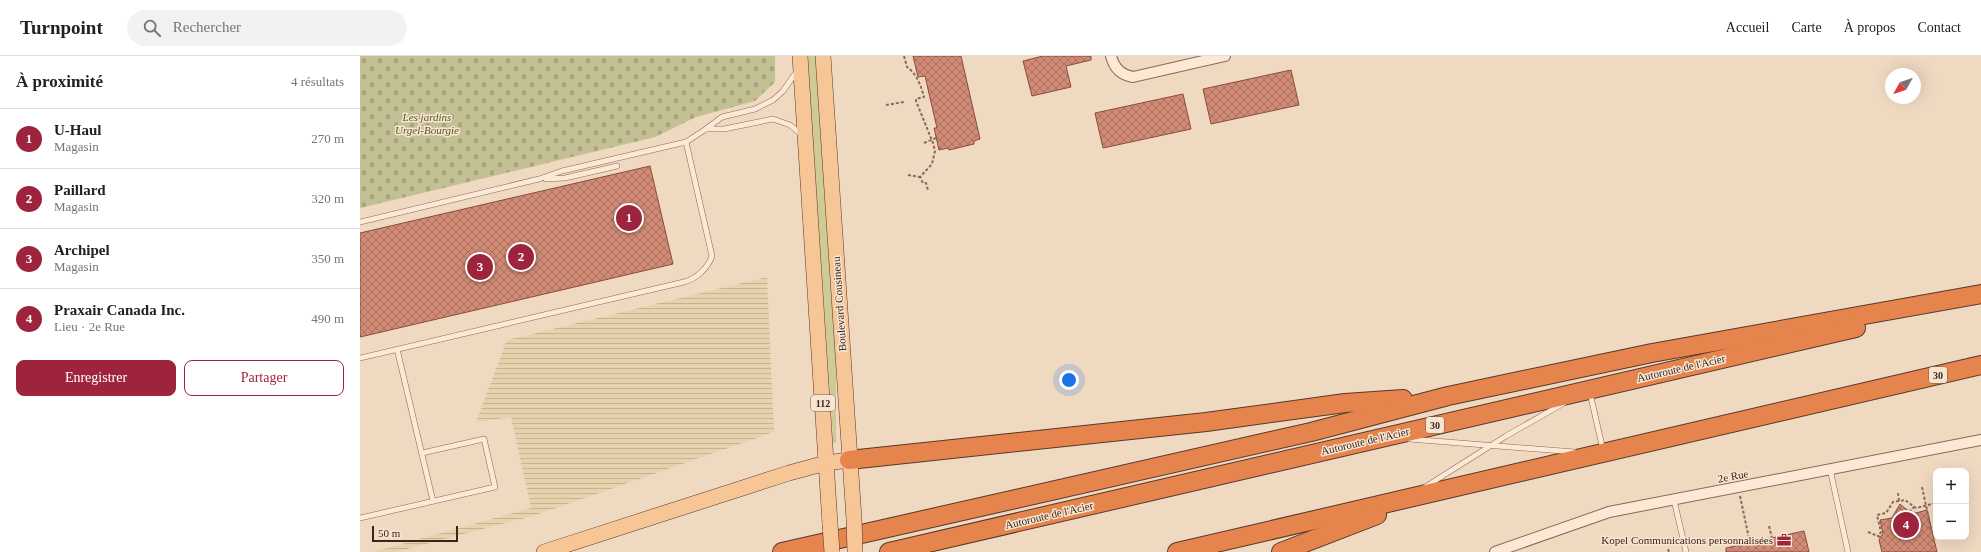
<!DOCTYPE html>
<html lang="fr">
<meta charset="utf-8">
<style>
:root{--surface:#fff;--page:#f2f2f2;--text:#202124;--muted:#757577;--line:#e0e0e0;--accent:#9d243c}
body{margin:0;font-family:"Times New Roman",serif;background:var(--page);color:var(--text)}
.controls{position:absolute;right:12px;bottom:12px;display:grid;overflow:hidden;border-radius:8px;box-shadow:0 4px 16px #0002}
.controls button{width:36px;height:36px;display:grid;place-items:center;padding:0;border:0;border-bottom:1px solid var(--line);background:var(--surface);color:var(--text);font:20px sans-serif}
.compass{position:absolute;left:1525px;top:12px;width:36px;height:36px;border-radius:50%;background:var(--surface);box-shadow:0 4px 16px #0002;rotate:230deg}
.scale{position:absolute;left:12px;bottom:10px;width:86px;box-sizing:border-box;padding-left:4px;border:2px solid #3a251d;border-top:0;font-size:11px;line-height:14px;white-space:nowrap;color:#3a251d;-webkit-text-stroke:3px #f7e5d1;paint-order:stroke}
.you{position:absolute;left:709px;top:324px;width:14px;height:14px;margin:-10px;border:3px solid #fff;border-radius:50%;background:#1a73e8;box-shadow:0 0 0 6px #1a73e833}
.badge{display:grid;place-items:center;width:26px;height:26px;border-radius:50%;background:var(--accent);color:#fff;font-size:13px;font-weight:700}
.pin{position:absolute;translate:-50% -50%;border:2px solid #fff;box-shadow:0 1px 4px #0006}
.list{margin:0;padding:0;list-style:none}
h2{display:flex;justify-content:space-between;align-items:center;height:52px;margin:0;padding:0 16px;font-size:17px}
h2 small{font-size:13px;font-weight:400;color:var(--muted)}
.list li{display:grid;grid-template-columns:26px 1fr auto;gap:12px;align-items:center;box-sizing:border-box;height:60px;padding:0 16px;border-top:1px solid var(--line)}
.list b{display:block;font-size:15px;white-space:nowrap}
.list p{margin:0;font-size:13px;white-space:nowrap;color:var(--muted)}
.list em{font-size:13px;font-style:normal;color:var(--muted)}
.actions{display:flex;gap:8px;padding:12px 16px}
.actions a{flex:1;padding:9px 0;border:1px solid var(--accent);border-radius:8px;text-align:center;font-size:14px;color:var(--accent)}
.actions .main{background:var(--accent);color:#fff}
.icon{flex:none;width:22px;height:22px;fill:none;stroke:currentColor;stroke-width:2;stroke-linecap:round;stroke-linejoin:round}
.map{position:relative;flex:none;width:1621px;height:496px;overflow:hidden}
header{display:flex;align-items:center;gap:24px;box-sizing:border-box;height:56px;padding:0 20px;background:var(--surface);border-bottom:1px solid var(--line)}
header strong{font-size:19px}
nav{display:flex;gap:22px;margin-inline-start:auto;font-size:14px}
.search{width:280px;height:36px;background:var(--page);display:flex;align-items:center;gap:10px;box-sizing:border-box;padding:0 14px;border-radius:22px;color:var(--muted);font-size:15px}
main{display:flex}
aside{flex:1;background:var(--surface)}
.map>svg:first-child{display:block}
.farmland{fill:url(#farmland-rules)}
.grass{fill:#cfcb94}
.cemetery{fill:url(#cemetery-stones)}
.building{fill:url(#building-cross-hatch);stroke:#8c4c3c}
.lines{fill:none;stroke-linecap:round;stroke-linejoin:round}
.service-casing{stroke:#8b6958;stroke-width:6}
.minor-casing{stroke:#8b6958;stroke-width:12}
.primary-casing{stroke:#58382c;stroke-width:16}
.motorway-casing{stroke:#58382c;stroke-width:20}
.path{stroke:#8b6958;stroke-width:2;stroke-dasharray:3 2;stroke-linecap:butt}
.service{stroke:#fbe8d5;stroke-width:5}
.minor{stroke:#fbe8d5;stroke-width:10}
.primary{stroke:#f6c697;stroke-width:15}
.motorway{stroke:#e5854d;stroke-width:18}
.primary-bridge-casing{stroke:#58382c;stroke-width:16;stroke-linecap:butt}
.primary-bridge{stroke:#f6c697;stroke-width:15}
.labels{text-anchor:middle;stroke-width:3;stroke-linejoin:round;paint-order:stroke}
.shield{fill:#f7e5d1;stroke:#735f53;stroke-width:1}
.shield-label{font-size:10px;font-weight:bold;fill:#3a251d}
.park-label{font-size:11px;font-style:italic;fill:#545722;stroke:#f7e5d1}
.street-label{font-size:11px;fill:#3a251d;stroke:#f7e5d1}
.poi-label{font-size:11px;fill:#3a251d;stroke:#f7e5d1;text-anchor:end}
</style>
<header>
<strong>Turnpoint</strong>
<div class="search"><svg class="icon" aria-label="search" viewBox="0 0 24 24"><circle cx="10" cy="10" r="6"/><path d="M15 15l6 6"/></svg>Rechercher</div>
<nav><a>Accueil</a><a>Carte</a><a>À propos</a><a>Contact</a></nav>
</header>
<main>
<aside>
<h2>À proximité<small>4 résultats</small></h2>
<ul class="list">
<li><span class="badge">1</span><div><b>U-Haul</b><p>Magasin</p></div><em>270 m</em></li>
<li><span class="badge">2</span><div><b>Paillard</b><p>Magasin</p></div><em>320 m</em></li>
<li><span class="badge">3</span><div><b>Archipel</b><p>Magasin</p></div><em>350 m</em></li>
<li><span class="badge">4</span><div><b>Praxair Canada Inc.</b><p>Lieu · 2e Rue</p></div><em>490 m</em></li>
</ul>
<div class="actions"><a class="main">Enregistrer</a><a>Partager</a></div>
</aside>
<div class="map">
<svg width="1621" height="496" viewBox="0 0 1621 496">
<defs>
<pattern id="farmland-rules" width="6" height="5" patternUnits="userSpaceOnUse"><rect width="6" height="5" fill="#e6d3ae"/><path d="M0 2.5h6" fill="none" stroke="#c6b595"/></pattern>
<pattern id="cemetery-stones" width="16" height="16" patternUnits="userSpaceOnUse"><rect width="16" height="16" fill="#c3c094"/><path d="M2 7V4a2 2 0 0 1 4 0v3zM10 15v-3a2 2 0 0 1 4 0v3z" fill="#a8a57f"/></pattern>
<pattern id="building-cross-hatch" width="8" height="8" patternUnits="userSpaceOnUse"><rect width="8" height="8" fill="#d18a75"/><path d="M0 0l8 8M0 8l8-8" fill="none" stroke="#ab715f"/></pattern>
</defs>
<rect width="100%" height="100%" fill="#f0d9c1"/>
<path class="farmland" d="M407 221 414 376 176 459 36 496H13L171 452 151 361 116 366 147 284Z"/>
<path class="grass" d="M447 0H456L476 305V387H473L472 367Z"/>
<path class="cemetery" d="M0 0H415V26L395 45 336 61 295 81 0 152Z"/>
<g class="building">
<path d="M553 0H601L620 83 614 85V88L589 94 588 92 579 94 574 72H577L565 20 558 21Z"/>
<path d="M683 0H731V4L706 10 711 31 672 40 663 5Z"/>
<path d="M931 14 939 49 851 68 843 33Z"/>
<path d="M823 38 831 73 743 92 735 57Z"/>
<path d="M290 110 313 208 0 281V177Z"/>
<path d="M1540 448 1552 458 1567 454 1577 496H1522L1519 484 1523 477 1520 464 1532 462Z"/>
<path d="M1444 475 1449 496H1366V492Z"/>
</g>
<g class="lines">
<defs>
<g id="service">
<path d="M437 15 423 35 413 44 395 53 362 61 346 73H364L413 63 430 69 442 79"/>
<path d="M326 86 346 73"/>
<path d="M186 123 205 122 257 110"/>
<path d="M0 166 179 123 202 115 326 86 352 200C348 212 336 223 324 226L0 302"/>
<path d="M37 293 73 445"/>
<path d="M1230 337 1243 394"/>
<path d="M1049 383 1215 396"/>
<path d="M1470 413 1488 496"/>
<path d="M1065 431 1146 380 1204 347"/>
<path d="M1314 444 1326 496"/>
<path d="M0 462 135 431 124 383 62 397"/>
</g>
<g id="minor">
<path d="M751 0C754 12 761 19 773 21L865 0"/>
<path d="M1135 496 1249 456 1621 384"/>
</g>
<g id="primary">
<path d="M440 0 470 468"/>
<path d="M463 0 494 463"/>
<path d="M184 496 429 417 466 407 489 404"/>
</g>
<g id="motorway">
<path d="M489 404 846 366 985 347 1043 343"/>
<path d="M422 496 951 376 1088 340 1292 297 1621 238"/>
<path d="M529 496 1496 272"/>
<path d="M817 496 1621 309"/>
<path d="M921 496 1017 459"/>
</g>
</defs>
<use href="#service" class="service-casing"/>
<use href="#minor" class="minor-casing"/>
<use href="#primary" class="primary-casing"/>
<use href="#motorway" class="motorway-casing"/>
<g class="path">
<path d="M544 0 547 11C557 18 561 30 564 41L556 43V45L573 87 575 95 572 108 560 121 563 127H566L568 134"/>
<path d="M526 49 544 46"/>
<path d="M564 87 576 82"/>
<path d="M548 119 560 121"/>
<path d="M1562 431 1571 473"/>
<path d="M1538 437 1539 445"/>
<path d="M1380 440 1390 487 1412 482 1409 470"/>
<path d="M1549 456 1554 451"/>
<path d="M1508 476 1518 480"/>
<path d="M1520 481 1518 480 1521 476 1517 459 1526 457 1533 446 1545 444 1556 452 1576 447"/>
<path d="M1308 493 1309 496"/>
</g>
<use href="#service" class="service"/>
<use href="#minor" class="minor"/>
<use href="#primary" class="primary"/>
<use href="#motorway" class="motorway"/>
<defs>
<g id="primary-bridge">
<path d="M494 463 495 496"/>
<path d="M470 468 472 496"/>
</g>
</defs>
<use href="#primary-bridge" class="primary-bridge-casing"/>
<use href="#primary-bridge" class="primary-bridge"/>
</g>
<defs>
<symbol id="office-bare" viewBox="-9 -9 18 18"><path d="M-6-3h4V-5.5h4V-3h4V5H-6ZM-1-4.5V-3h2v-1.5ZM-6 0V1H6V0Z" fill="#9d243c" stroke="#f7e5d1" stroke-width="2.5" paint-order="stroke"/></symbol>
</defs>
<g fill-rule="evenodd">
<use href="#office-bare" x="1414" y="474" width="20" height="20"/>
</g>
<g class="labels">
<g class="shield">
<rect x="1569" y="311" width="18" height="16" rx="3"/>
<rect x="451" y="339" width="24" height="16" rx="3"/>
<rect x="1066" y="361" width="18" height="16" rx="3"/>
</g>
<g class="shield-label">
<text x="1578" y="323">30</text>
<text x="463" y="351">112</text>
<text x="1075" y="373">30</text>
</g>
<g class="park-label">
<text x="67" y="65">Les jardins<tspan x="67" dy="13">Urgel-Bourgie</tspan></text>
</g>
<g class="street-label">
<text transform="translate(479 248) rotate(-94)" y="4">Boulevard Cousineau</text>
<text transform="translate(1321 312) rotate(-13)" y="4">Autoroute de l'Acier</text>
<text transform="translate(1005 385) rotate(-13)" y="4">Autoroute de l'Acier</text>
<text transform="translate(1373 420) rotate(-11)" y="4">2e Rue</text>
<text transform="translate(689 459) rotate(-13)" y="4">Autoroute de l'Acier</text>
</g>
<g class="poi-label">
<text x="1413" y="488">Kopel Communications personnalisées</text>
</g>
</g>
</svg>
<div class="controls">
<button>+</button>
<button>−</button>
</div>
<svg class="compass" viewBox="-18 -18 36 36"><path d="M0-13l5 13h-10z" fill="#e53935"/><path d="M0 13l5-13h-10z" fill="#757577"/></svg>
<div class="scale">50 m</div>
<div class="you"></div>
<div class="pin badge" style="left:269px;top:162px">1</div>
<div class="pin badge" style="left:161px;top:201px">2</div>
<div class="pin badge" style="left:120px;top:211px">3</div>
<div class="pin badge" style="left:1546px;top:469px">4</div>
</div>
</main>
